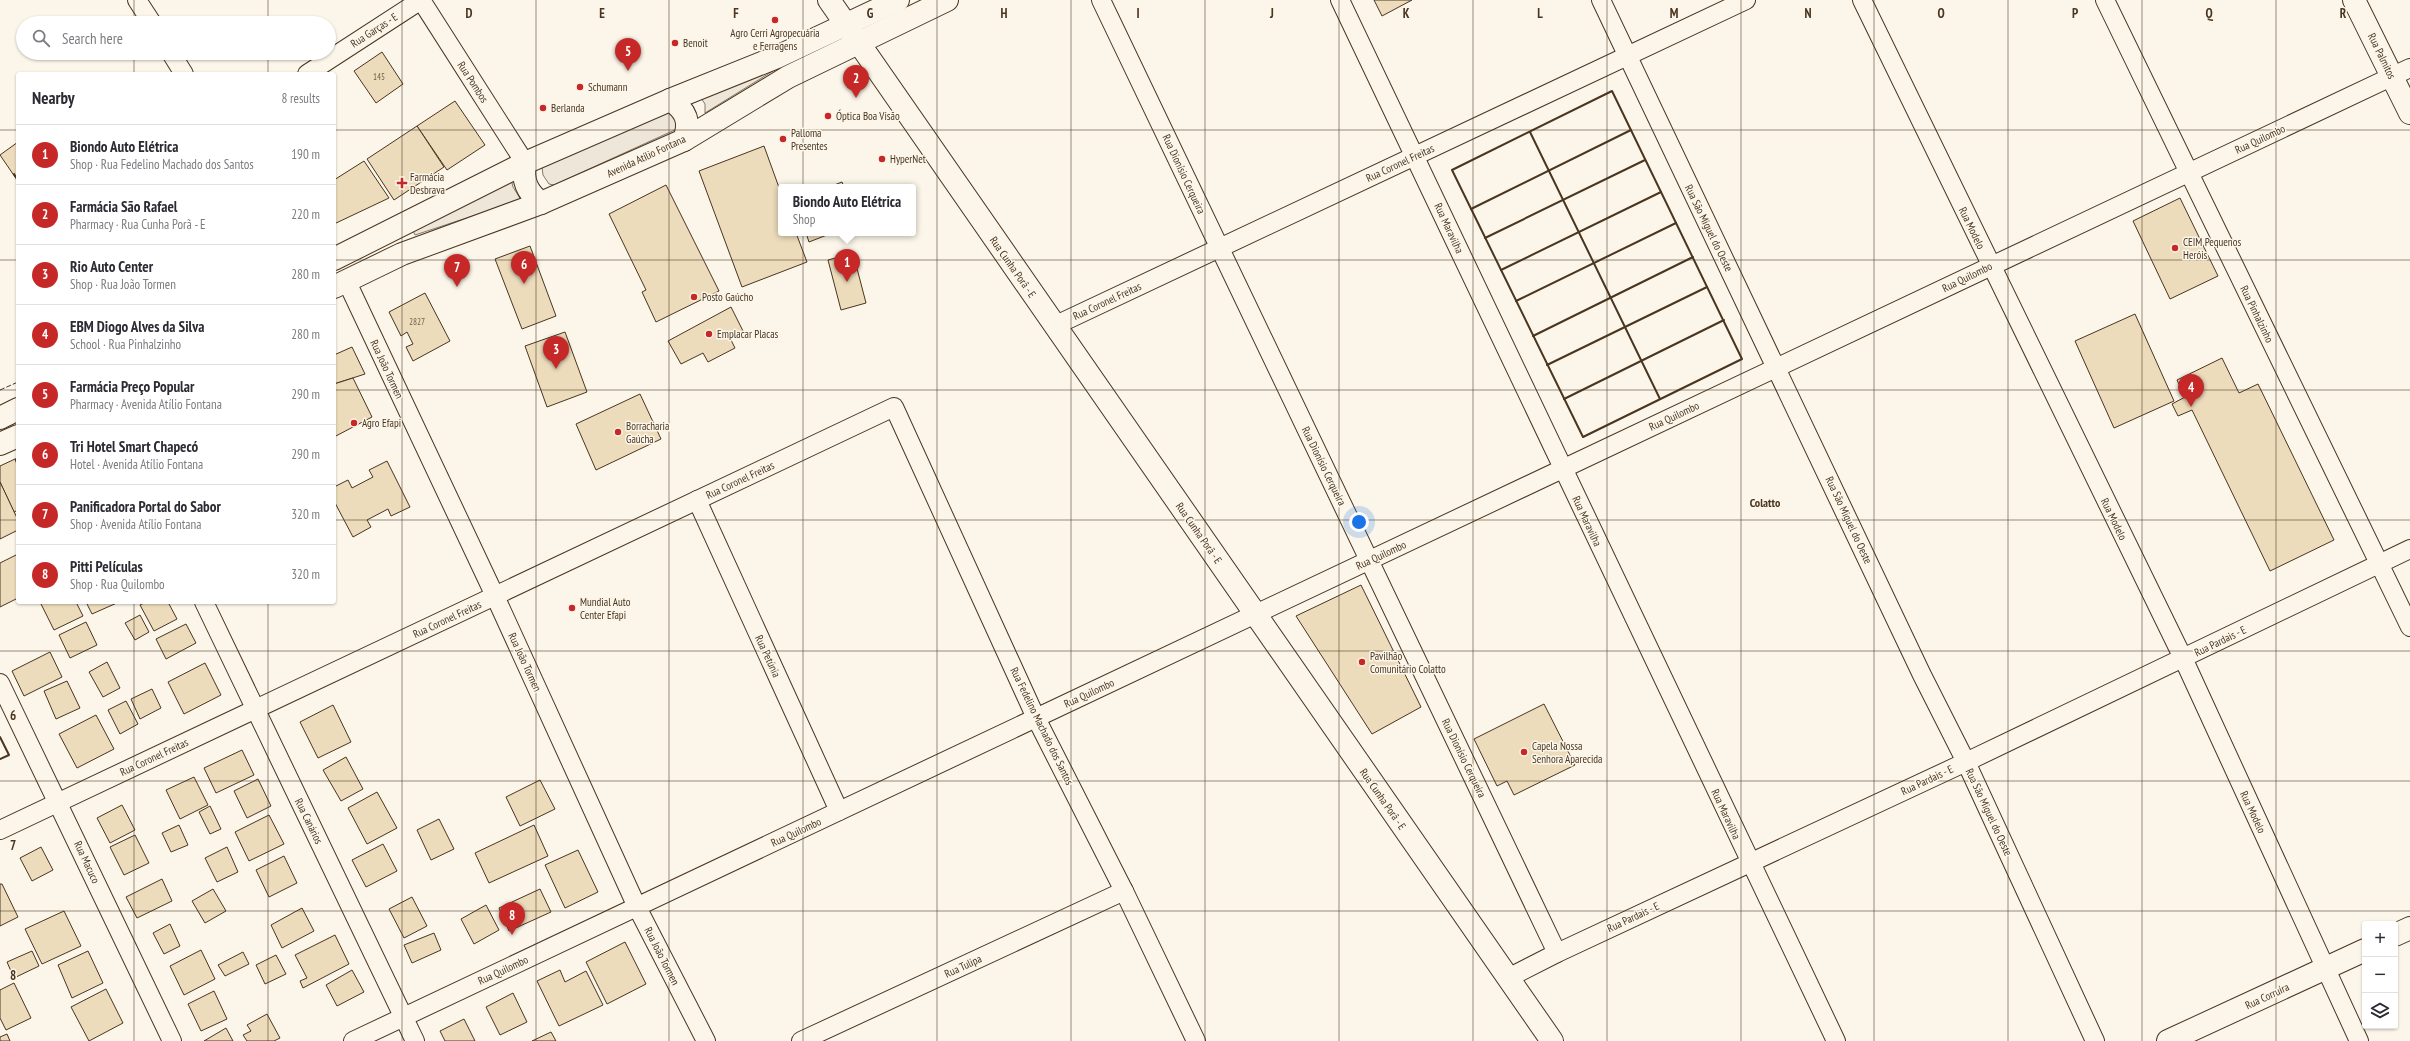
<!DOCTYPE html>
<meta charset="utf-8">
<style>
:root{--surface:#fff;--page:#f2f2f3;--text:#2b2b33;--muted:#7c7c81;--line:#e1e1e2;--accent:#c62828}
body{margin:0;font-family:"PT Sans Narrow",sans-serif;background:var(--page);color:var(--text)}
.controls{position:absolute;right:12px;bottom:12px;display:grid;overflow:hidden;border-radius:4px;box-shadow:0 1px 3px #0004}
.controls button{width:36px;height:36px;display:grid;place-items:center;padding:0;border:0;border-bottom:1px solid var(--line);background:var(--surface);color:var(--text);font:20px sans-serif}
.you{position:absolute;left:1359px;top:522px;width:14px;height:14px;margin:-10px;border:3px solid #fff;border-radius:50%;background:#1a73e8;box-shadow:0 0 0 6px #1a73e833}
.badge{display:grid;place-items:center;width:26px;height:26px;border-radius:50%;background:var(--accent);color:#fff;font-size:13px;font-weight:700}
.pin{position:absolute;translate:-50% -33px;filter:drop-shadow(0 1px 2px #0008)}
.pin::after{content:'';position:absolute;top:21px;width:14px;height:12px;background:inherit;clip-path:polygon(0 0,100% 0,50% 100%)}
.popup{position:absolute;left:778px;top:184px;width:138px;height:52px;box-sizing:border-box;display:grid;place-content:center;border-radius:4px;background:var(--surface);filter:drop-shadow(0 1px 3px #0005);font-size:13px;white-space:nowrap;color:var(--muted)}
.popup b{font-size:15px;color:var(--text)}
.popup::after{content:'';position:absolute;left:50%;top:100%;margin-left:-8px;border:8px solid transparent;border-top-color:var(--surface)}
.list{margin:0;padding:0;list-style:none}
h2{display:flex;justify-content:space-between;align-items:center;height:52px;margin:0;padding:0 16px;font-size:17px}
h2 small{font-size:13px;font-weight:400;color:var(--muted)}
.list li{display:grid;grid-template-columns:26px 1fr auto;gap:12px;align-items:center;box-sizing:border-box;height:60px;padding:0 16px;border-top:1px solid var(--line)}
.list b{display:block;font-size:15px;white-space:nowrap}
.list p{margin:0;font-size:13px;white-space:nowrap;color:var(--muted)}
.list em{font-size:13px;font-style:normal;color:var(--muted)}
.icon{flex:none;width:22px;height:22px;fill:none;stroke:currentColor;stroke-width:2;stroke-linecap:round;stroke-linejoin:round}
.map{position:relative;flex:none;width:2410px;height:1041px;overflow:hidden}
.search{position:absolute;background:var(--surface);box-shadow:0 1px 3px #0004;left:16px;top:16px;width:320px;height:44px;display:flex;align-items:center;gap:10px;box-sizing:border-box;padding:0 14px;border-radius:22px;color:var(--muted);font-size:15px}
.panel{position:absolute;background:var(--surface);box-shadow:0 1px 3px #0004;left:16px;top:72px;width:320px;height:532px;border-radius:4px}
.map>svg:first-child{display:block}
.green{fill:#ede6d9;stroke:#887966}
.building{fill:#ecdcbc;stroke:#4a3520}
.lines{fill:none;stroke-linecap:round;stroke-linejoin:round}
.minor-casing{stroke:#4a3520;stroke-width:20}
.tertiary-casing{stroke:#4a3520;stroke-width:24}
.secondary-casing{stroke:#4a3520;stroke-width:24}
.minor{stroke:#fbf6e9;stroke-width:18}
.tertiary{stroke:#fbf6e9;stroke-width:22}
.secondary{stroke:#fbf6e9;stroke-width:22}
.fence{stroke:#4a3520;stroke-width:1;stroke-dasharray:5 2;stroke-linecap:butt}
.wall{stroke:#4a3520;stroke-width:2}
.grid{fill:none;stroke:#4a3520;stroke-width:1;stroke-opacity:0.55}
.poi-dot{fill:#c62828;stroke:#fbf6e9;stroke-width:1.5}
.labels{text-anchor:middle;stroke-width:3;stroke-linejoin:round;paint-order:stroke}
.number-label{font-size:9px;fill:#725f47}
.street-label{font-size:11px;fill:#4a3520;stroke:#fbf6e9}
.poi-label{font-size:11px;fill:#4a3520;stroke:#fbf6e9;text-anchor:start}
.neighbourhood-label{font-size:12px;font-weight:bold;fill:#4a3520;stroke:#fbf6e9}
.grid-label{font-size:13px;text-anchor:middle;font-weight:bold;fill:#4a3520;stroke:#fbf6e9;stroke-width:3;stroke-linejoin:round;paint-order:stroke}
</style>
<div class="map">
<svg width="2410" height="1041" viewBox="0 0 2410 1041">
<rect width="100%" height="100%" fill="#fbf6e9"/>
<g class="green">
<path d="M789 61 705 113V104L699 95Z"/>
<path d="M672 109 679 128 554 185 549 184 543 175 542 167Z"/>
<path d="M511 179 513 187 521 200 415 235 412 228Z"/>
</g>
<g class="building">
<path d="M1374 0H1412L1382 16Z"/>
<path d="M382 52 403 84 376 103 354 71Z"/>
<path d="M455 101 485 145 447 170 417 126Z"/>
<path d="M417 126 444 167 394 200 367 159Z"/>
<path d="M18 142V175L15 177 0 155Z"/>
<path d="M764 146 781 193V233H796L807 262 742 287 699 171Z"/>
<path d="M364 161 389 198 334 224V180Z"/>
<path d="M842 182 844 187H829Z"/>
<path d="M666 185 719 291 656 322 642 292 646 290 609 214Z"/>
<path d="M2180 198 2218 276 2170 299 2133 221Z"/>
<path d="M806 233H832L809 242Z"/>
<path d="M530 246 556 316 522 329 495 259Z"/>
<path d="M853 253 866 303 841 310 828 260Z"/>
<path d="M425 293 450 341 413 361 406 347 413 344 407 332 401 336 389 312Z"/>
<path d="M731 307 743 331 730 338 735 348 708 362 703 353 681 364 668 341Z"/>
<path d="M2135 314 2174 401 2114 428 2075 341Z"/>
<path d="M565 332 587 392 547 407 525 346Z"/>
<path d="M352 347 365 374 334 384V355Z"/>
<path d="M2222 358 2239 393 2258 384 2334 540 2270 571 2192 410 2178 416 2172 404 2185 397 2177 380Z"/>
<path d="M353 378 372 417 334 437V384Z"/>
<path d="M640 394 661 439 596 470 576 424Z"/>
<path d="M18 458V467L15 459Z"/>
<path d="M15 459 18 467V510L14 512 0 482V466Z"/>
<path d="M387 461 410 507 391 516 388 509 367 520 371 527 353 537 334 501V487L348 480 352 488 373 477 369 470Z"/>
<path d="M0 482 18 520V530L0 539Z"/>
<path d="M18 554V598L0 607V563Z"/>
<path d="M1361 585 1421 707 1372 734 1296 616Z"/>
<path d="M40 602H76L83 616 54 630Z"/>
<path d="M86 602H119L92 614Z"/>
<path d="M146 602H168L177 619 154 631 140 605Z"/>
<path d="M140 615 149 632 135 640 125 623Z"/>
<path d="M86 622 97 645 70 658 59 635Z"/>
<path d="M186 624 196 643 166 659 156 639Z"/>
<path d="M50 652 62 677 24 696 12 671Z"/>
<path d="M107 662 120 688 103 697 89 672Z"/>
<path d="M205 663 221 695 184 714 168 682Z"/>
<path d="M67 681 80 708 56 719 44 691Z"/>
<path d="M152 689 161 708 140 719 131 699Z"/>
<path d="M126 701 138 724 120 734 108 710Z"/>
<path d="M1544 704 1575 765 1514 795 1507 781 1497 786 1474 739Z"/>
<path d="M333 705 351 742 318 758 300 722Z"/>
<path d="M96 715 114 749 77 768 59 734Z"/>
<path d="M242 750 254 775 216 793 204 768Z"/>
<path d="M346 757 363 789 341 801 323 770Z"/>
<path d="M194 777 208 805 180 819 166 790Z"/>
<path d="M258 779 271 806 247 818 234 791Z"/>
<path d="M540 780 555 809 520 826 506 797Z"/>
<path d="M377 792 397 828 367 844 348 808Z"/>
<path d="M122 805 135 830 110 843 97 818Z"/>
<path d="M210 806 221 829 210 834 199 812Z"/>
<path d="M269 815 284 844 249 861 235 832Z"/>
<path d="M439 819 454 849 431 860 417 830Z"/>
<path d="M179 825 188 845 171 852 162 833Z"/>
<path d="M534 825 548 856 489 883 475 853Z"/>
<path d="M135 835 149 863 124 875 110 847Z"/>
<path d="M383 844 397 871 366 887 352 860Z"/>
<path d="M41 847 53 870 32 881 20 858Z"/>
<path d="M227 847 238 872 217 882 205 858Z"/>
<path d="M578 850 598 892 565 908 545 865Z"/>
<path d="M284 856 297 883 269 897 256 870Z"/>
<path d="M162 879 172 901 137 918 126 897Z"/>
<path d="M0 884H2L18 917 0 926Z"/>
<path d="M213 889 226 911 205 923 192 901Z"/>
<path d="M540 889 551 912 509 931 499 908Z"/>
<path d="M412 897 427 926 404 938 389 909Z"/>
<path d="M486 905 499 930 474 944 461 919Z"/>
<path d="M302 908 314 931 282 948 271 925Z"/>
<path d="M64 911 81 946 42 964 25 929Z"/>
<path d="M170 924 180 946 164 954 153 933Z"/>
<path d="M434 933 441 950 412 963 404 945Z"/>
<path d="M335 935 349 964 303 988 300 981 307 978 295 955Z"/>
<path d="M625 942 646 984 607 1004 586 962Z"/>
<path d="M201 950 215 979 184 995 170 966Z"/>
<path d="M32 951 39 966 14 978 7 962Z"/>
<path d="M88 951 103 983 72 998 58 965Z"/>
<path d="M243 952 249 964 225 976 218 965Z"/>
<path d="M276 955 286 974 265 984 256 965Z"/>
<path d="M352 970 364 992 337 1006 326 985Z"/>
<path d="M560 970 565 982 586 971 603 1005 559 1026 537 981Z"/>
<path d="M14 983 31 1018 6 1030 0 1018V990Z"/>
<path d="M106 989 123 1023 89 1041 71 1007Z"/>
<path d="M214 991 227 1019 201 1031 188 1004Z"/>
<path d="M513 993 527 1022 500 1035 486 1007Z"/>
<path d="M267 1014 280 1038 274 1041H247L243 1035 251 1031 247 1025Z"/>
<path d="M464 1019 475 1041H445L440 1031Z"/>
<path d="M226 1028 233 1041H204Z"/>
<path d="M551 1032 556 1041H532Z"/>
<path d="M7 1034 10 1041H0V1037Z"/>
</g>
<g class="lines">
<defs>
<g id="minor">
<path d="M137 0 152 23"/>
<path d="M421 0 525 163"/>
<path d="M1101 0 1557 953"/>
<path d="M1340 0 1836 1041"/>
<path d="M1601 0 1922 675 1966 762 2095 1041"/>
<path d="M1862 0 2183 658 2359 1041"/>
<path d="M2105 0 2410 627"/>
<path d="M171 53 184 74"/>
<path d="M307 74 421 0"/>
<path d="M347 282 495 596 637 907 706 1041"/>
<path d="M1054 326 1746 0"/>
<path d="M697 500 839 811"/>
<path d="M204 602 415 1041"/>
<path d="M0 683 172 1041"/>
<path d="M0 830 894 407 1036 718 1124 891 1196 1041"/>
<path d="M1508 978 1557 953 1966 762 2410 549"/>
<path d="M353 1041 2410 68"/>
<path d="M801 1041 1124 891"/>
</g>
<g id="tertiary">
<path d="M829 0 1552 1041"/>
<path d="M2354 0 2410 113"/>
<path d="M2395 935 2410 928"/>
<path d="M2168 1041 2365 950"/>
</g>
<g id="secondary">
<path d="M670 100C686 110 691 122 684 140"/>
<path d="M525 163C522 181 527 192 541 203"/>
<path d="M334 259 525 163 670 100 777 57 898 0"/>
<path d="M334 287 402 254 541 203 684 140 788 77 947 0"/>
<path d="M0 418 18 409"/>
<path d="M0 444 18 436"/>
</g>
</defs>
<use href="#minor" class="minor-casing"/>
<use href="#tertiary" class="tertiary-casing"/>
<use href="#secondary" class="secondary-casing"/>
<use href="#minor" class="minor"/>
<use href="#tertiary" class="tertiary"/>
<use href="#secondary" class="secondary"/>
<path class="fence" d="M0 390 18 382"/>
<g class="wall">
<path d="M1612 91 1742 359 1583 437 1452 170Z"/>
<path d="M1530 132 1660 399"/>
<path d="M14 174 18 181"/>
<path d="M1471 209 1631 130"/>
<path d="M1485 238 1645 160"/>
<path d="M1501 270 1661 192"/>
<path d="M1516 301 1676 223"/>
<path d="M1533 336 1693 257"/>
<path d="M1547 365 1707 287"/>
<path d="M1564 399 1724 320"/>
<path d="M0 737 9 755 0 759"/>
</g>
</g>
<path class="grid" d="M134 0V23M268 0V23M402 0V1041M536 0V1041M669 0V1041M803 0V1041M937 0V1041M1071 0V1041M1205 0V1041M1339 0V1041M1473 0V1041M1607 0V1041M1741 0V1041M1874 0V1041M2008 0V1041M2142 0V1041M2276 0V1041M134 53V74M268 53V74M0 130H18M334 130H2410M0 260H18M334 260H2410M0 390H18M334 390H2410M0 520H18M334 520H2410M134 602V1041M268 602V1041M0 651H2410M0 781H2410M0 911H2410"/>
<g class="poi-dot">
<circle cx="775" cy="20" r="4"/>
<circle cx="675" cy="43" r="4"/>
<circle cx="580" cy="87" r="4"/>
<circle cx="543" cy="108" r="4"/>
<circle cx="828" cy="116" r="4"/>
<circle cx="783" cy="139" r="4"/>
<circle cx="882" cy="159" r="4"/>
<path d="M400 177h4v4h4v4h-4v4h-4v-4h-4v-4h4z"/>
<circle cx="2175" cy="248" r="4"/>
<circle cx="694" cy="297" r="4"/>
<circle cx="709" cy="334" r="4"/>
<circle cx="354" cy="423" r="4"/>
<circle cx="618" cy="432" r="4"/>
<circle cx="572" cy="608" r="4"/>
<circle cx="1362" cy="662" r="4"/>
<circle cx="1524" cy="752" r="4"/>
</g>
<g class="labels">
<g class="number-label">
<text x="379" y="80">145</text>
<text x="417" y="325">2827</text>
</g>
<g class="street-label">
<text transform="translate(374 30) rotate(-33)" y="4">Rua Garças - E</text>
<text transform="translate(2382 56) rotate(64)" y="4">Rua Palmitos</text>
<text transform="translate(473 82) rotate(57)" y="4">Rua Pombos</text>
<text transform="translate(2260 139) rotate(-25)" y="4">Rua Quilombo</text>
<text transform="translate(646 156) rotate(-25)" y="4">Avenida Atílio Fontana</text>
<text transform="translate(1400 163) rotate(-25)" y="4">Rua Coronel Freitas</text>
<text transform="translate(1184 174) rotate(65)" y="4">Rua Dionísio Cerqueira</text>
<text transform="translate(1449 228) rotate(65)" y="4">Rua Maravilha</text>
<text transform="translate(1709 228) rotate(64)" y="4">Rua São Miguel do Oeste</text>
<text transform="translate(1972 228) rotate(64)" y="4">Rua Modelo</text>
<text transform="translate(1013 267) rotate(55)" y="4">Rua Cunha Porã - E</text>
<text transform="translate(1967 277) rotate(-26)" y="4">Rua Quilombo</text>
<text transform="translate(1107 301) rotate(-25)" y="4">Rua Coronel Freitas</text>
<text transform="translate(2257 314) rotate(64)" y="4">Rua Pinhalzinho</text>
<text transform="translate(387 369) rotate(65)" y="4">Rua João Tormen</text>
<text transform="translate(1674 416) rotate(-25)" y="4">Rua Quilombo</text>
<text transform="translate(1324 466) rotate(64)" y="4">Rua Dionísio Cerqueira</text>
<text transform="translate(740 480) rotate(-25)" y="4">Rua Coronel Freitas</text>
<text transform="translate(2114 519) rotate(64)" y="4">Rua Modelo</text>
<text transform="translate(1849 520) rotate(65)" y="4">Rua São Miguel do Oeste</text>
<text transform="translate(1587 521) rotate(65)" y="4">Rua Maravilha</text>
<text transform="translate(1199 533) rotate(55)" y="4">Rua Cunha Porã - E</text>
<text transform="translate(1381 555) rotate(-25)" y="4">Rua Quilombo</text>
<text transform="translate(447 619) rotate(-25)" y="4">Rua Coronel Freitas</text>
<text transform="translate(2220 641) rotate(-26)" y="4">Rua Pardais - E</text>
<text transform="translate(768 656) rotate(65)" y="4">Rua Petúnia</text>
<text transform="translate(525 662) rotate(65)" y="4">Rua João Tormen</text>
<text transform="translate(1089 693) rotate(-25)" y="4">Rua Quilombo</text>
<text transform="translate(1042 726) rotate(64)" y="4">Rua Fedelino Machado dos Santos</text>
<text transform="translate(154 757) rotate(-25)" y="4">Rua Coronel Freitas</text>
<text transform="translate(1464 758) rotate(64)" y="4">Rua Dionísio Cerqueira</text>
<text transform="translate(1927 780) rotate(-25)" y="4">Rua Pardais - E</text>
<text transform="translate(1383 799) rotate(55)" y="4">Rua Cunha Porã - E</text>
<text transform="translate(1989 812) rotate(65)" y="4">Rua São Miguel do Oeste</text>
<text transform="translate(2253 812) rotate(65)" y="4">Rua Modelo</text>
<text transform="translate(1726 814) rotate(65)" y="4">Rua Maravilha</text>
<text transform="translate(309 821) rotate(64)" y="4">Rua Canários</text>
<text transform="translate(796 832) rotate(-25)" y="4">Rua Quilombo</text>
<text transform="translate(87 862) rotate(65)" y="4">Rua Macuco</text>
<text transform="translate(1633 917) rotate(-25)" y="4">Rua Pardais - E</text>
<text transform="translate(662 956) rotate(63)" y="4">Rua João Tormen</text>
<text transform="translate(963 966) rotate(-25)" y="4">Rua Tulipa</text>
<text transform="translate(503 970) rotate(-25)" y="4">Rua Quilombo</text>
<text transform="translate(2267 996) rotate(-25)" y="4">Rua Corruíra</text>
</g>
<g class="poi-label">
<text x="775" y="37" text-anchor="middle">Agro Cerri Agropecuária<tspan x="775" dy="13">e Ferragens</tspan></text>
<text x="683" y="47">Benoit</text>
<text x="588" y="91">Schumann</text>
<text x="551" y="112">Berlanda</text>
<text x="836" y="120">Óptica Boa Visão</text>
<text x="791" y="137">Palloma<tspan x="791" dy="13">Presentes</tspan></text>
<text x="890" y="163">HyperNet</text>
<text x="410" y="181">Farmácia<tspan x="410" dy="13">Desbrava</tspan></text>
<text x="2183" y="246">CEIM Pequenos<tspan x="2183" dy="13">Heróis</tspan></text>
<text x="702" y="301">Posto Gaúcho</text>
<text x="717" y="338">Emplacar Placas</text>
<text x="362" y="427">Agro Efapi</text>
<text x="626" y="430">Borracharia<tspan x="626" dy="13">Gaúcha</tspan></text>
<text x="580" y="606">Mundial Auto<tspan x="580" dy="13">Center Efapi</tspan></text>
<text x="1370" y="660">Pavilhão<tspan x="1370" dy="13">Comunitário Colatto</tspan></text>
<text x="1532" y="750">Capela Nossa<tspan x="1532" dy="13">Senhora Aparecida</tspan></text>
</g>
<g class="neighbourhood-label">
<text x="1765" y="507">Colatto</text>
</g>
</g>
<g class="grid-label">
<text x="469" y="18">D</text>
<text x="602" y="18">E</text>
<text x="736" y="18">F</text>
<text x="870" y="18">G</text>
<text x="1004" y="18">H</text>
<text x="1138" y="18">I</text>
<text x="1272" y="18">J</text>
<text x="1406" y="18">K</text>
<text x="1540" y="18">L</text>
<text x="1674" y="18">M</text>
<text x="1808" y="18">N</text>
<text x="1941" y="18">O</text>
<text x="2075" y="18">P</text>
<text x="2209" y="18">Q</text>
<text x="2343" y="18">R</text>
<text x="13" y="720">6</text>
<text x="13" y="850">7</text>
<text x="13" y="980">8</text>
</g>
</svg>
<div class="controls">
<button>+</button>
<button>−</button>
<button><svg class="icon" aria-label="layers" viewBox="0 0 24 24"><path d="M12 4l9 5-9 5-9-5zM3 14l9 5 9-5"/></svg></button>
</div>
<div class="you"></div>
<div class="pin badge" style="left:847px;top:282px">1</div>
<div class="popup"><b>Biondo Auto Elétrica</b>Shop</div>
<div class="pin badge" style="left:856px;top:98px">2</div>
<div class="pin badge" style="left:556px;top:369px">3</div>
<div class="pin badge" style="left:2191px;top:407px">4</div>
<div class="pin badge" style="left:628px;top:71px">5</div>
<div class="pin badge" style="left:524px;top:284px">6</div>
<div class="pin badge" style="left:457px;top:287px">7</div>
<div class="pin badge" style="left:512px;top:935px">8</div>
<div class="search"><svg class="icon" aria-label="search" viewBox="0 0 24 24"><circle cx="10" cy="10" r="6"/><path d="M15 15l6 6"/></svg>Search here</div>
<section class="panel">
<h2>Nearby<small>8 results</small></h2>
<ul class="list">
<li><span class="badge">1</span><div><b>Biondo Auto Elétrica</b><p>Shop · Rua Fedelino Machado dos Santos</p></div><em>190 m</em></li>
<li><span class="badge">2</span><div><b>Farmácia São Rafael</b><p>Pharmacy · Rua Cunha Porã - E</p></div><em>220 m</em></li>
<li><span class="badge">3</span><div><b>Rio Auto Center</b><p>Shop · Rua João Tormen</p></div><em>280 m</em></li>
<li><span class="badge">4</span><div><b>EBM Diogo Alves da Silva</b><p>School · Rua Pinhalzinho</p></div><em>280 m</em></li>
<li><span class="badge">5</span><div><b>Farmácia Preço Popular</b><p>Pharmacy · Avenida Atílio Fontana</p></div><em>290 m</em></li>
<li><span class="badge">6</span><div><b>Tri Hotel Smart Chapecó</b><p>Hotel · Avenida Atílio Fontana</p></div><em>290 m</em></li>
<li><span class="badge">7</span><div><b>Panificadora Portal do Sabor</b><p>Shop · Avenida Atílio Fontana</p></div><em>320 m</em></li>
<li><span class="badge">8</span><div><b>Pitti Películas</b><p>Shop · Rua Quilombo</p></div><em>320 m</em></li>
</ul>
</section>
</div>
